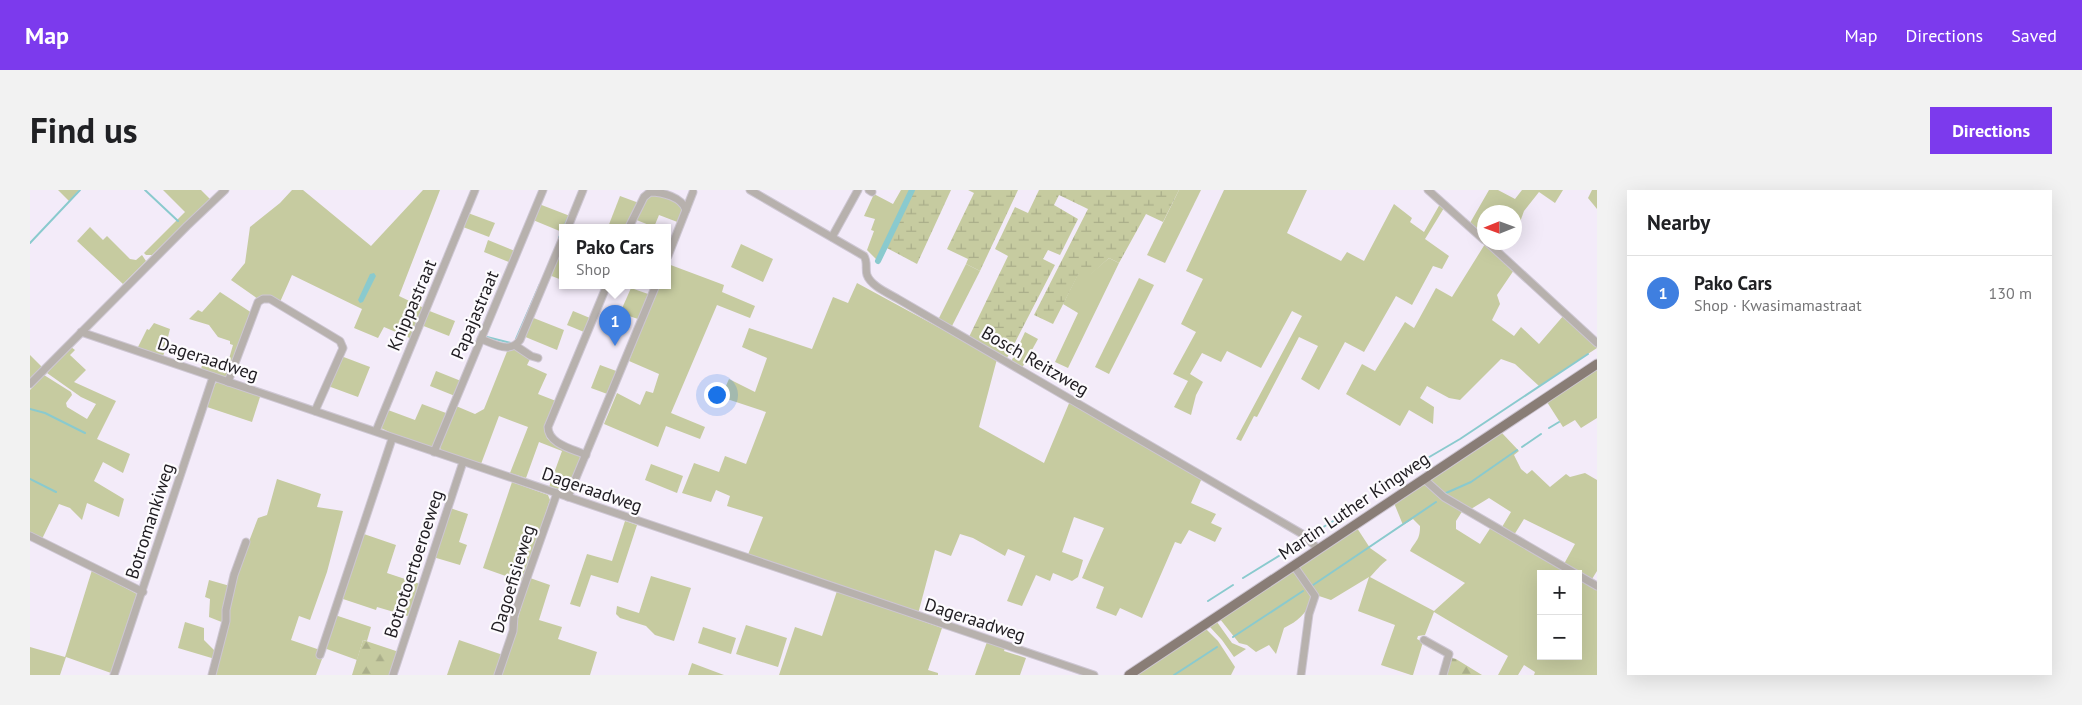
<!DOCTYPE html>
<meta charset="utf-8">
<style>
:root{--surface:#fff;--page:#f2f2f2;--text:#202124;--muted:#757577;--line:#e0e0e0;--accent:#7c3aed}
body{margin:0;font-family:"PT Sans",sans-serif;background:var(--page);color:var(--text)}
.controls{position:absolute;right:15px;bottom:15px;display:grid;overflow:hidden;border-radius:0px;box-shadow:0 5px 20px #0002}
.controls button{width:45px;height:45px;display:grid;place-items:center;padding:0;border:0;border-bottom:1px solid var(--line);background:var(--surface);color:var(--text);font:25px sans-serif}
.compass{position:absolute;left:1447px;top:15px;width:45px;height:45px;border-radius:50%;background:var(--surface);box-shadow:0 5px 20px #0002;rotate:269deg}
.you{position:absolute;left:686px;top:204px;width:18px;height:18px;margin:-12px;border:4px solid #fff;border-radius:50%;background:#1a73e8;box-shadow:0 0 0 8px #1a73e833}
.badge{display:grid;place-items:center;width:32px;height:32px;border-radius:50%;background:var(--accent);color:#fff;font-size:16px;font-weight:700}
.pin{position:absolute;translate:-50% -41px;filter:drop-shadow(0 1px 2px #0008)}
.pin::after{content:'';position:absolute;top:26px;width:18px;height:15px;background:inherit;clip-path:polygon(0 0,100% 0,50% 100%)}
.popup{position:absolute;left:529px;top:34px;width:112px;height:65px;box-sizing:border-box;display:grid;place-content:center;border-radius:0px;background:var(--surface);filter:drop-shadow(0 1px 4px #0005);font-size:16px;white-space:nowrap;color:var(--muted)}
.popup b{font-size:19px;color:var(--text)}
.popup::after{content:'';position:absolute;left:50%;top:100%;margin-left:-10px;border:10px solid transparent;border-top-color:var(--surface)}
.list{margin:0;padding:0;list-style:none}
h2{display:flex;justify-content:space-between;align-items:center;height:65px;margin:0;padding:0 20px;font-size:21px}
h2 small{font-size:16px;font-weight:400;color:var(--muted)}
.list li{display:grid;grid-template-columns:32px 1fr auto;gap:15px;align-items:center;box-sizing:border-box;height:75px;padding:0 20px;border-top:1px solid var(--line)}
.list b{display:block;font-size:19px;white-space:nowrap}
.list p{margin:0;font-size:16px;white-space:nowrap;color:var(--muted)}
.list em{font-size:16px;font-style:normal;color:var(--muted)}
.map{position:relative;flex:none;width:1567px;height:485px;overflow:hidden;border-radius:0px}
header{display:flex;align-items:center;gap:30px;box-sizing:border-box;height:70px;padding:0 25px;background:var(--accent);color:#fff}
header strong{font-size:24px}
nav{display:flex;gap:28px;margin-inline-start:auto;font-size:18px}
.intro{display:flex;align-items:center;justify-content:space-between;box-sizing:border-box;height:120px;padding:0 30px}
h1{margin:0;font-size:35px}
.button{padding:12px 22px;border-radius:0px;background:var(--accent);color:#fff;font-size:18px;font-weight:700}
main{display:flex;gap:30px;padding:0 30px}
aside{flex:1;background:var(--surface);border-radius:0px;box-shadow:0 5px 20px #0002}
.map>svg:first-child{display:block}
.green{fill:#c6cba0}
.forest{fill:url(#forest-firs)}
.wetland{fill:url(#wetland-marsh)}
.water{fill:#8acace}
.lines{fill:none;stroke-linecap:round;stroke-linejoin:round}
.stream{stroke:#8acace;stroke-width:2}
.canal{stroke:#8acace;stroke-width:6}
.minor-casing{stroke:#cdc6d2;stroke-width:9}
.major-casing{stroke:#cdc6d2;stroke-width:11}
.minor{stroke:#b7b1ad;stroke-width:7}
.major{stroke:#897d76;stroke-width:9}
.labels{text-anchor:middle;stroke-width:4.5;stroke-linejoin:round;paint-order:stroke}
.street-label{font-size:18px;fill:#1f1c21;stroke:#fdfbfe}
</style>
<header>
<strong>Map</strong>
<nav><a>Map</a><a>Directions</a><a>Saved</a></nav>
</header>
<div class="intro"><h1>Find us</h1><a class="button">Directions</a></div>
<main>
<div class="map">
<svg width="1567" height="485" viewBox="0 0 1567 485">
<defs>
<pattern id="forest-firs" width="22" height="20" patternUnits="userSpaceOnUse" patternTransform="scale(1.25)"><rect width="22" height="20" fill="#c6cba0"/><path d="M5 1l3.5 6h-7zM16 11l3.5 6h-7z" fill="#aaae8a"/></pattern>
<pattern id="wetland-marsh" width="20" height="14" patternUnits="userSpaceOnUse" patternTransform="scale(1.25)"><rect width="20" height="14" fill="#c6cba0"/><path d="M1 5h8M5 5V1M11 12h8M15 12V8" fill="none" stroke="#aaae8a"/></pattern>
</defs>
<rect width="100%" height="100%" fill="#f3ebf9"/>
<g class="green">
<path d="M28 0H49L39 11Z"/>
<path d="M133 0H171L180 9 122 65H116L114 63 155 22Z"/>
<path d="M262 0H273L341 56 393 0H410L369 106 394 118 382 149 354 137 348 148 324 138 332 119 262 85 250 112 228 109 201 90 215 73 220 37 250 13Z"/>
<path d="M871 0H882L848 71 837 60 844 41 841 40 845 29 834 26 844 4 863 14Z"/>
<path d="M1149 0H1171L1135 73 1117 65Z"/>
<path d="M1194 0H1277L1257 43 1311 71 1317 62 1334 71 1364 14 1382 28 1380 32 1394 42 1410 14 1414 18 1395 49 1419 66 1412 79 1403 76 1382 115 1366 106 1334 162 1315 152 1289 200 1271 189 1288 156 1269 147 1227 227 1224 226 1211 251 1206 249 1272 126 1262 121 1231 178 1197 161 1191 172 1172 163 1160 184 1173 192 1166 205 1161 225 1144 217 1158 191 1143 184 1166 142 1151 134 1173 89 1156 81Z"/>
<path d="M1459 0H1468L1485 9 1492 0H1533L1525 13 1509 2 1494 21 1486 43 1485 42 1484 22H1454V47L1440 33Z"/>
<path d="M1562 0H1567V19L1558 8Z"/>
<path d="M621 3 645 10 654 18 650 33 629 25 624 37 604 29 608 19Z"/>
<path d="M590 6 609 13 598 37H578Z"/>
<path d="M509 14 540 26 535 37H532V42L503 30Z"/>
<path d="M438 23 465 33 459 47 433 37Z"/>
<path d="M60 37 73 50 77 46 100 69 106 70 112 65 116 71 93 94 47 51Z"/>
<path d="M458 50 485 61 481 73 454 62Z"/>
<path d="M711 54 743 69 733 92 701 77Z"/>
<path d="M1455 54 1484 80 1467 105 1470 114 1462 130 1484 146 1491 137 1509 154 1534 125 1565 154 1567 158 1509 196 1485 174 1471 169 1430 210 1419 208 1397 196 1390 208 1404 217 1403 234 1379 220 1370 236 1316 204 1332 174 1345 181 1375 132 1384 138 1406 98 1422 107Z"/>
<path d="M532 57V90L519 85Z"/>
<path d="M1079 68 1089 73 1038 178 1025 172 1048 123 1033 114 1049 82 1058 86Z"/>
<path d="M638 74 694 95 692 102 725 116 720 128 687 115 641 223 675 237 670 249 636 236 628 257 574 234 587 203 610 215 616 201 623 203 629 184 599 171 629 95H638Z"/>
<path d="M936 74 950 81 922 136 908 130Z"/>
<path d="M1109 88 1124 95 1079 184 1065 177Z"/>
<path d="M827 93 967 169 949 237 1014 273 1040 211 1172 288 1161 313 1186 324 1181 333 1192 338 1185 352 1159 340 1151 354 1145 352 1112 428 1090 418 1086 426 1066 418 1074 397 1052 388 1074 338 1044 327 1032 362 1053 370 1048 387 1042 391 1023 383 1020 391 1006 385 992 416 977 411 995 366 978 359 975 366 943 348 930 344 921 366 905 360 888 424 717 367 733 327 697 316 700 306 686 300 681 312 652 303 664 273 689 282 695 266 716 274 736 222 691 207 699 189 725 202 737 168 712 157 719 138 782 159 803 107 818 113Z"/>
<path d="M601 98 621 105 611 130 590 123Z"/>
<path d="M190 102 222 123 197 187 195 188 171 179 174 168 197 176 203 155 200 154V151L188 147 179 135 159 129 168 120 172 122Z"/>
<path d="M397 120 425 131 419 146 391 135Z"/>
<path d="M543 121 560 128 554 142 537 135Z"/>
<path d="M501 127 534 140 527 160 493 146Z"/>
<path d="M124 133 140 139 133 167 107 159 117 139 119 140Z"/>
<path d="M995 142 1008 149 992 178 981 172Z"/>
<path d="M41 157 45 160 40 165 56 180 44 192 86 211 67 249 100 264 93 283 73 272 64 291 94 309 89 327 57 313 52 330 40 318 29 314 12 349 0 343V200L14 185 41 202 42 205 36 213 37 217 57 229 66 214 51 207 17 183Z"/>
<path d="M488 158 493 161V165L500 169 497 175 517 184 508 204 526 211C505 262 518 244 552 267L537 302H535L519 297 532 261 509 252 496 288 480 283 498 237 469 226 451 274 412 261 410 258 426 216 445 224 454 219 478 159Z"/>
<path d="M0 165 12 177 0 190Z"/>
<path d="M311 166 340 177 328 207 298 196Z"/>
<path d="M570 175 589 182 580 205 561 198Z"/>
<path d="M1567 179V228L1551 238 1545 230 1533 237 1517 212Z"/>
<path d="M406 181 431 191 425 206 400 196Z"/>
<path d="M188 191 231 204 222 232 177 217 185 194Z"/>
<path d="M392 214 416 223 404 256 401 257 369 247 351 238 358 220 385 230Z"/>
<path d="M1472 243 1489 261 1484 265 1491 279 1497 284 1502 280 1520 297 1536 284 1540 287 1555 283 1567 290V381L1562 389 1534 374 1545 354 1494 329 1484 345 1472 337 1481 322 1459 308 1441 319 1420 308 1400 290Z"/>
<path d="M621 274 653 286 647 303 615 290Z"/>
<path d="M247 289 291 304 287 317 313 321 297 382 280 430 269 426 261 450 290 460 288 467 292 469 286 485H183L206 385 228 328 237 325Z"/>
<path d="M482 292 518 305 520 310 493 392 453 378Z"/>
<path d="M1396 293 1433 320 1426 331V339L1450 354 1461 337 1542 384H1511V466H1548V387L1567 398V485H1504L1505 482 1494 475 1488 485H1468L1478 466 1404 422 1395 445 1388 446 1387 449 1393 452 1383 485H1381L1351 475 1365 435 1328 421 1339 387 1301 410 1286 405 1267 377 1327 338 1340 358 1357 370C1350 375 1346 381 1340 387L1404 421 1435 393 1380 361C1386 350 1390 350 1390 336L1383 329 1373 335 1364 313Z"/>
<path d="M420 318 438 324 429 352 437 355 430 375 403 367Z"/>
<path d="M595 331 607 335 588 393 561 385 550 417 540 414 557 364 582 371Z"/>
<path d="M331 343 366 355 357 383 390 394 381 427 347 417 346 420 310 408Z"/>
<path d="M62 380 107 404 81 483 36 467 30 485H0V457L35 467Z"/>
<path d="M1264 380 1282 409C1276 424 1268 431 1254 438L1246 464 1239 455 1226 462 1217 455 1209 453 1190 429Z"/>
<path d="M621 386 661 398 644 451 625 445 616 436 590 428 586 424 587 416 609 423Z"/>
<path d="M500 388 520 395 509 430 532 437 528 449 567 462 560 485H471Z"/>
<path d="M179 390 200 396 194 433 179 427 180 409 175 407Z"/>
<path d="M807 401 912 438 898 480 908 483V485H749L765 437 792 446Z"/>
<path d="M305 425 341 437 337 451 333 450 327 470 294 458Z"/>
<path d="M155 432 174 438V450L185 461V469L148 458Z"/>
<path d="M1187 432 1202 453 1216 459 1204 467 1192 450 1180 437Z"/>
<path d="M716 435 757 448 748 477 706 464Z"/>
<path d="M673 437 706 448 701 464 668 453Z"/>
<path d="M1176 439 1188 451 1205 477 1201 485H1105Z"/>
<path d="M429 450 473 465 466 485H417Z"/>
<path d="M957 452 975 458 974 461 996 468 990 485H945Z"/>
<path d="M662 473 694 485H658Z"/>
</g>
<g class="forest">
<path d="M333 450 369 462 361 485H322Z"/>
<path d="M1422 468 1426 469 1452 485H1416Z"/>
</g>
<g class="wetland">
<path d="M882 0H921L887 74 855 57Z"/>
<path d="M938 0H988L950 81 936 74 938 69 917 59 944 3Z"/>
<path d="M1009 0H1149L1133 32 1116 24 1089 73 1079 68 1058 87 1049 83 1023 134 1004 125 1058 19 1029 5 1024 15 1048 29 1030 65 1018 60 1013 69 1025 75 977 168 939 147 978 66 965 59 985 17 998 23Z"/>
</g>
<path class="water" d="M344 83 346 86 333 112 330 113 328 110 340 84Z"/>
<g class="lines">
<g class="stream">
<path d="M115 0 148 31"/>
<path d="M534 37 538 28"/>
<path d="M529 48 532 41"/>
<path d="M0 53 50 0"/>
<path d="M457 147 481 153"/>
<path d="M486 149 510 94"/>
<path d="M0 219 15 223 55 243"/>
<path d="M1519 238 1529 232"/>
<path d="M1492 257 1511 244"/>
<path d="M1372 283 1430 249 1558 164"/>
<path d="M0 289 26 302"/>
<path d="M1416 303 1441 292 1487 260"/>
<path d="M1285 342 1325 318"/>
<path d="M1213 388 1270 353"/>
<path d="M1283 395 1406 312"/>
<path d="M1178 411 1203 395"/>
<path d="M1203 447 1273 401"/>
<path d="M1144 485 1187 457"/>
</g>
<path class="canal" d="M848 71 882 0"/>
<defs>
<g id="minor">
<path d="M720 0 834 66C838 72 835 79 837 85 841 96 858 103 868 109L1274 345 1288 359"/>
<path d="M839 0 842 2"/>
<path d="M1398 0 1454 50"/>
<path d="M538 37 553 0"/>
<path d="M599 37 614 7 620 2C632 2 652 7 656 20"/>
<path d="M802 47 828 0"/>
<path d="M1457 52 1567 153"/>
<path d="M638 66 663 2"/>
<path d="M51 142 1064 485"/>
<path d="M451 149C465 154 480 164 490 150L532 50"/>
<path d="M486 156 501 166 508 168"/>
<path d="M198 192 228 112 233 109H240L310 151 313 158 285 221"/>
<path d="M0 194 157 36 195 0"/>
<path d="M346 241 445 0"/>
<path d="M404 262 513 0"/>
<path d="M556 265C543 259 518 254 518 237L577 95"/>
<path d="M1394 289 1414 307 1546 384"/>
<path d="M538 307 626 95"/>
<path d="M0 346 113 402"/>
<path d="M1264 376 1285 406 1279 424 1271 485"/>
<path d="M1548 385 1567 396"/>
<path d="M1394 450 1419 464 1413 485"/>
<path d="M290 465 362 249"/>
<path d="M84 485 183 187"/>
<path d="M182 485 196 431V420L204 385 216 352"/>
<path d="M363 485 433 272"/>
<path d="M468 485 483 441 484 426 499 382 527 303"/>
</g>
<path id="major" d="M1099 485 1567 174"/>
</defs>
<use href="#minor" class="minor-casing"/>
<use href="#major" class="major-casing"/>
<use href="#minor" class="minor"/>
<use href="#major" class="major"/>
</g>
<g class="labels">
<g class="street-label">
<text transform="translate(382 115) rotate(-67)" y="6">Knippastraat</text>
<text transform="translate(445 125) rotate(-67)" y="6">Papajastraat</text>
<text transform="translate(178 169) rotate(18)" y="6">Dageraadweg</text>
<text transform="translate(1005 171) rotate(30)" y="6">Bosch Reitzweg</text>
<text transform="translate(562 300) rotate(19)" y="6">Dageraadweg</text>
<text transform="translate(1324 316) rotate(-34)" y="6">Martin Luther Kingweg</text>
<text transform="translate(120 331) rotate(-72)" y="6">Botromankiweg</text>
<text transform="translate(384 374) rotate(-72)" y="6">Botrotoertoeroeweg</text>
<text transform="translate(483 389) rotate(-73)" y="6">Dagoefisieweg</text>
<text transform="translate(945 430) rotate(18)" y="6">Dageraadweg</text>
</g>
</g>
</svg>
<div class="controls">
<button>+</button>
<button>−</button>
</div>
<svg class="compass" viewBox="-18 -18 36 36"><path d="M0-13l5 13h-10z" fill="#e53935"/><path d="M0 13l5-13h-10z" fill="#757577"/></svg>
<div class="you"></div>
<div class="pin badge" style="left:585px;top:156px;background:#3f7fe0">1</div>
<div class="popup"><b>Pako Cars</b>Shop</div>
</div>
<aside>
<h2>Nearby<small></small></h2>
<ul class="list">
<li><span class="badge" style="background:#3f7fe0">1</span><div><b>Pako Cars</b><p>Shop · Kwasimamastraat</p></div><em>130 m</em></li>
</ul>
</aside>
</main>
